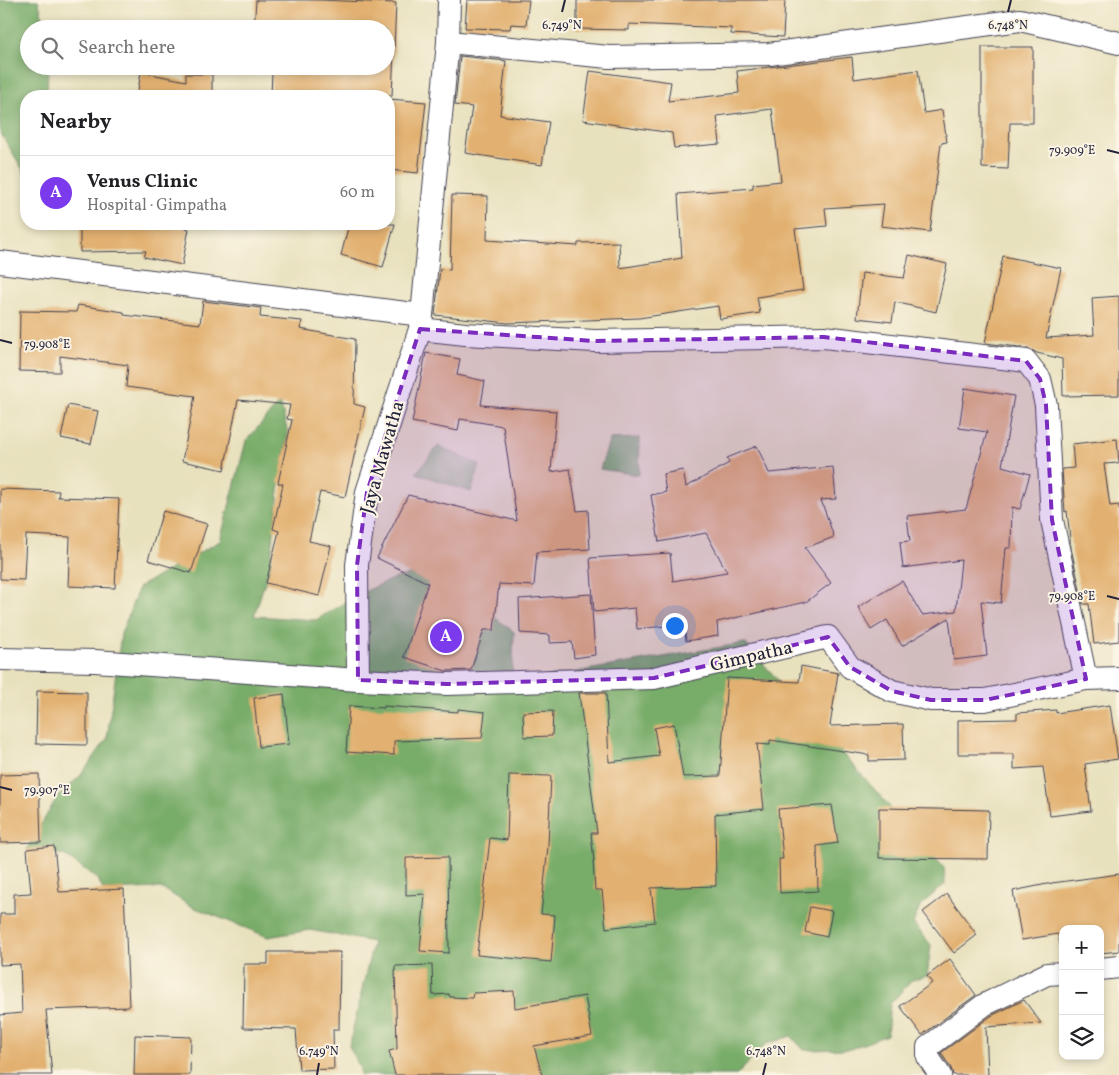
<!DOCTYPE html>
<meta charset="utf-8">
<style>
:root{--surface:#fff;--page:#f6f6f6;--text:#202124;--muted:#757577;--line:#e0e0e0;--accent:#7c3aed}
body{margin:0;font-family:Vollkorn,serif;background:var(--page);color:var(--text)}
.controls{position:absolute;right:15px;bottom:15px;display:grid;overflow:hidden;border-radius:10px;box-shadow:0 2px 8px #0003}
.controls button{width:45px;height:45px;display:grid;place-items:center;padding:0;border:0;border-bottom:1px solid var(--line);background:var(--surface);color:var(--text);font:25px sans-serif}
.you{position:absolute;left:674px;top:625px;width:18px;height:18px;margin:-12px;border:4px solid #fff;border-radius:50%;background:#1a73e8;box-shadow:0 0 0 8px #1a73e833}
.badge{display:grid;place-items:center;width:32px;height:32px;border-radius:50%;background:var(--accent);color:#fff;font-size:16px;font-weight:700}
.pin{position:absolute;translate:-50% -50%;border:2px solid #fff;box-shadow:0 1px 5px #0006}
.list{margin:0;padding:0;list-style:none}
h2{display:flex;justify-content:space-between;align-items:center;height:65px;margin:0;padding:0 20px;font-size:21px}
h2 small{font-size:16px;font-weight:400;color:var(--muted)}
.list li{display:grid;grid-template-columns:32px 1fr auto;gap:15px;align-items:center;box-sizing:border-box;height:75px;padding:0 20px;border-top:1px solid var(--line)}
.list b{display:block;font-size:19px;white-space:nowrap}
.list p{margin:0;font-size:16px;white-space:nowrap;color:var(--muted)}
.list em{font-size:16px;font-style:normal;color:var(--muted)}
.icon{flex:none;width:28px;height:28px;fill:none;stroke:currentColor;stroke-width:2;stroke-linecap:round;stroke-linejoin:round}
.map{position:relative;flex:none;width:1119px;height:1075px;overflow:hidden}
.search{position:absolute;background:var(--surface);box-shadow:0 2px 8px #0003;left:20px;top:20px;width:375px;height:55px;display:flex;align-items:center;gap:12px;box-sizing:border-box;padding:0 18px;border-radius:28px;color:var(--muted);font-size:19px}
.panel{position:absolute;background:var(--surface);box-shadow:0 2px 8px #0003;left:20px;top:90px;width:375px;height:140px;border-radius:20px}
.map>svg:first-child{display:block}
.forest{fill:#78ac69;stroke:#4d6752}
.building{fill:#e2b171}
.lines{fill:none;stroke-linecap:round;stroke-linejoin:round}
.street-casing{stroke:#403f4f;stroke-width:24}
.street{stroke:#fff;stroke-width:22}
.marked{fill:#7b2cbf;fill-opacity:0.2;stroke:#7b2cbf;stroke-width:4;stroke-dasharray:10 6;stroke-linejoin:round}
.ticks{fill:none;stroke:#22223b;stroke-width:2}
.labels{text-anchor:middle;stroke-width:4;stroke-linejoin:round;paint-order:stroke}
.street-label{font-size:19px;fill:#22223b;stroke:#fcf5e5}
.ticks-label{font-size:12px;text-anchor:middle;fill:#22223b;stroke:#fcf5e5;stroke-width:4;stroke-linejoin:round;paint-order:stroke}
</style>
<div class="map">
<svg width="1119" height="1075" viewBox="0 0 1119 1075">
<rect width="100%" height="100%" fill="#fcf5e5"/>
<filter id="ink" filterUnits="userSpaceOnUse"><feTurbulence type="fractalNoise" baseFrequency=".02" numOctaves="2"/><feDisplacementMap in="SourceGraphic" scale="10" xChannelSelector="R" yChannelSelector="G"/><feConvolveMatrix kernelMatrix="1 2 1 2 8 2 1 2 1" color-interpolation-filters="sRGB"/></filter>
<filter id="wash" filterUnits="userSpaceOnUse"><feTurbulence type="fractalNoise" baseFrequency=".0096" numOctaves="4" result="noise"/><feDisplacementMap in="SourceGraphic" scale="20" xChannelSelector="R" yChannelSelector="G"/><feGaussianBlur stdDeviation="1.12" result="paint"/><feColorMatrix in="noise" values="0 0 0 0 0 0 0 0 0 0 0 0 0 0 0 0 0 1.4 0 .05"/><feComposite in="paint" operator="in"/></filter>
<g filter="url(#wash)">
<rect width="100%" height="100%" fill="#e8e1be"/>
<g class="forest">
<path d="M0 0H38L46 29H29V66H48L47 96H26V175L0 132Z"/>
<path d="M280 402 288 433 281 474 270 566 254 616 316 620 357 595 390 580 430 569 514 632 512 683 745 643 944 868 945 884 921 905 913 923 931 945 927 976 912 980 890 1004 887 1035 850 1049 804 1050 791 1036 766 1044 737 1075H360V1068L349 1046 373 942 310 930 268 937 193 907 161 888 103 890 98 879 64 855 27 849 56 799 81 775 107 739 121 634 139 587 220 541 246 441Z"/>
<path d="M640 438 639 475 600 469 610 439Z"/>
<path d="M438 446 480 465 471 492 416 473Z"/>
</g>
<g id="blocks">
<g class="building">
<path d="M256 0H319L396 3 392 96H271L272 72 252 71 253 66H386V29H254Z"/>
<path d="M467 0H529L526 25 511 24 510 29 465 28Z"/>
<path d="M577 0H785L783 37 731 34V28L629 24V30L577 29Z"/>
<path d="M982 47H1033V123H1010L1008 169 982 168Z"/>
<path d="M460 56 506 61 500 115 549 122 542 165 465 153 472 107 455 105Z"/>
<path d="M852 57 854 79 918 70 924 113 942 110 947 142 941 143 930 232 881 226 884 204 825 208 827 226 795 229 803 290 757 297 760 313 720 319 718 306 639 318 508 323 435 315 440 269 450 270 452 195 488 196 487 240 578 246V243L619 242 620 268 682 258 678 194 753 188V184L781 181 772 109 717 116 720 144 674 148 672 133 583 120 590 71 671 82 668 101 739 93 737 71Z"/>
<path d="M141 72 186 81V74H212V96H137Z"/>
<path d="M389 99 426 102 418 173 389 170Z"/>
<path d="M80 224H163L189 229 182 265 144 257 146 251 80 252Z"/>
<path d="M349 224H395L383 267 341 255Z"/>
<path d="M909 255 947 264 936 312 895 302 892 322 857 318 862 273 904 278Z"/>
<path d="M1003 256 1061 268 1046 338 1094 335 1092 298 1119 296V395L1063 396 1062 359 1037 353 1028 348 985 343Z"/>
<path d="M203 301 261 308 260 317 302 321 300 329 355 339 354 404 365 407 345 497 320 492 309 541 331 546 319 596 266 583 279 531 273 529 283 484 278 483 292 420 287 419 290 405 238 400 224 470 182 461 195 396 126 387 128 365 60 356V372L19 371 20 311 76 312 78 305 124 312V315L200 324Z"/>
<path d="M426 353 460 359 457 375 485 381 481 405 556 411 551 472 570 469 577 511 588 510 590 549 537 552 534 586 499 584 494 630H484L471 670 446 671 404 657 428 583 377 558 408 495 517 521 503 426 460 419 458 431 412 422Z"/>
<path d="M965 388 1014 396 1002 466 1030 474 1020 509 1012 507 1011 548H1006L1001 603 981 601 987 656 954 660 949 618 902 646 887 620 871 630 858 607 902 581 922 615 956 611 961 560 903 568 900 542 910 541 907 516 966 509 987 432 959 428Z"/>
<path d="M68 405 98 411 91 444 61 438Z"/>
<path d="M1117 439 1119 463 1104 464 1110 506 1119 505V641L1094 644 1089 604H1083L1071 548 1067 511 1065 512 1062 469 1074 468 1072 444Z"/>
<path d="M757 446 769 473 833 467 836 499 821 500 834 537 805 548 831 583 806 602 717 622 718 636 686 641 684 624 637 629 635 608 594 612 590 558 670 553 673 581 727 572 706 533 659 542 651 495 666 492 663 474 683 470 686 487 729 463 727 458Z"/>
<path d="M0 489 59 491 58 497 119 499 115 588 68 586 70 537 26 535 24 580 0 579Z"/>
<path d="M163 511 207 524 191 573 148 560Z"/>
<path d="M591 594 595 655 574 658 572 642 550 643V635L520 633 519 599Z"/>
<path d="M801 666 838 673 830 726 903 724 904 760 869 761V755L770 740V745L757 744 764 809 715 814 716 886 651 888 655 922 606 928 602 890H595L593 861H594L591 833H597L579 693H606L609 762 659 756 654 728 674 724 683 777 720 776 727 678 799 682Z"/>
<path d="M37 691 87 692V745L36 744Z"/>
<path d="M284 694 289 744 259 747 254 698Z"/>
<path d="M1110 705 1118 759 1085 764 1091 811 1050 816 1043 767 1014 769V754H958V720L1017 719V713L1056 710V713Z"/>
<path d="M349 706 384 708V706L458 712V709L485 712 482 738 394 741V755L346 752Z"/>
<path d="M553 711 552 736 524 737 523 712Z"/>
<path d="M39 774 41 842 0 843V775Z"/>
<path d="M509 775 551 776 548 846 541 914 555 915 551 962 477 955 490 838 507 840Z"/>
<path d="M832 805 838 843 817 846 818 891 780 893 779 859H783L778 809Z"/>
<path d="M879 808 989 810 988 859 879 858Z"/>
<path d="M54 846 59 892 124 889 129 1007 46 1010 52 1075H0V1015L22 1013 20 964 0 965V914H14V894L31 893 27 849Z"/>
<path d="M448 857 449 953 420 951 425 894 406 895V858Z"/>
<path d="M1119 874V951L1100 953V929H1063V958L1058 934 1022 940 1013 891 1052 883Z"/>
<path d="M947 894 977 935 954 953 923 912Z"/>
<path d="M810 907 832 911 827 937 805 932Z"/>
<path d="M268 952H340L339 1029H333L334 1069 299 1070 296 1029 243 1028 244 964H268Z"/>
<path d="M950 959 976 995 922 1035 900 1006 932 983 927 976Z"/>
<path d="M432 965 433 995 449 994 450 997 472 998 473 993 514 991 515 1008 585 996 592 1036 534 1046 542 1075H395L389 1051 397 1049 395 966Z"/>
<path d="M1024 1000 1041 1023 986 1027 988 1075H953L951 1068 941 1053 991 1016Z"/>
<path d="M135 1035 191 1037 190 1075H134Z"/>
</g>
</g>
</g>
<g filter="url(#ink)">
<use href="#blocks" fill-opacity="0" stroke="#403f4f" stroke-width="1"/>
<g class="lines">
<defs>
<g id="street">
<path d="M448 42 609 57 769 54 1020 20 1119 43"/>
<path d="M0 262 422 315"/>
<path d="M420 329 465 334 595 341 824 337 1026 361 1040 379 1046 405 1052 520 1086 679"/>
<path d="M0 659 95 661 358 680 357 565 367 492 420 329 422 315 448 42 449 0"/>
<path d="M358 680 447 684 654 678 828 637 850 667 892 691 931 700H985L1086 679 1119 678"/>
<path d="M1100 969 1119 967"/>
<path d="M940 1075 928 1057V1047L984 1005 1047 974 1063 973"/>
</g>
</defs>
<use href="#street" class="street-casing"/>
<use href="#street" class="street"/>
</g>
</g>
<path class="marked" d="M420 329 595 341 824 337 1026 361 1040 379 1046 405 1052 520 1086 679 985 700H931L892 691 850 667 828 637 654 678 447 684 358 680 357 565 367 492Z"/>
<path class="ticks" d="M562 12 565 0M1008 12 1011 0M1107 150 1119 153M0 340 12 343M1107 596 1119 599M0 787 12 790M317 1075 319 1063M763 1075 766 1063"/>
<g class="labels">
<g class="street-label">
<text transform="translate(381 457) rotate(-74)" y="7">Jaya Mawatha</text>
<text transform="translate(751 655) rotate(-13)" y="7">Gimpatha</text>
</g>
</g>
<g class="ticks-label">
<text x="562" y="29">6.749°N</text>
<text x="1008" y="29">6.748°N</text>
<text x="1072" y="154">79.909°E</text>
<text x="47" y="348">79.908°E</text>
<text x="1072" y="600">79.908°E</text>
<text x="47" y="794">79.907°E</text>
<text x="319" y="1055">6.749°N</text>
<text x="766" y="1055">6.748°N</text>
</g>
</svg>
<div class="controls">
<button>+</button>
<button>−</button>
<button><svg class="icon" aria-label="layers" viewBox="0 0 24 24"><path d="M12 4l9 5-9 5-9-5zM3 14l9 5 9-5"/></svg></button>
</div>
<div class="you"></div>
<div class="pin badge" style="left:446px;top:637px">A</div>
<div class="search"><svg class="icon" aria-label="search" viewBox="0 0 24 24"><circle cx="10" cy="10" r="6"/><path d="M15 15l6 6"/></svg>Search here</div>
<section class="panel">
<h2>Nearby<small></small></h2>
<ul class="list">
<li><span class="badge">A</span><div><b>Venus Clinic</b><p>Hospital · Gimpatha</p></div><em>60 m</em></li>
</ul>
</section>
</div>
